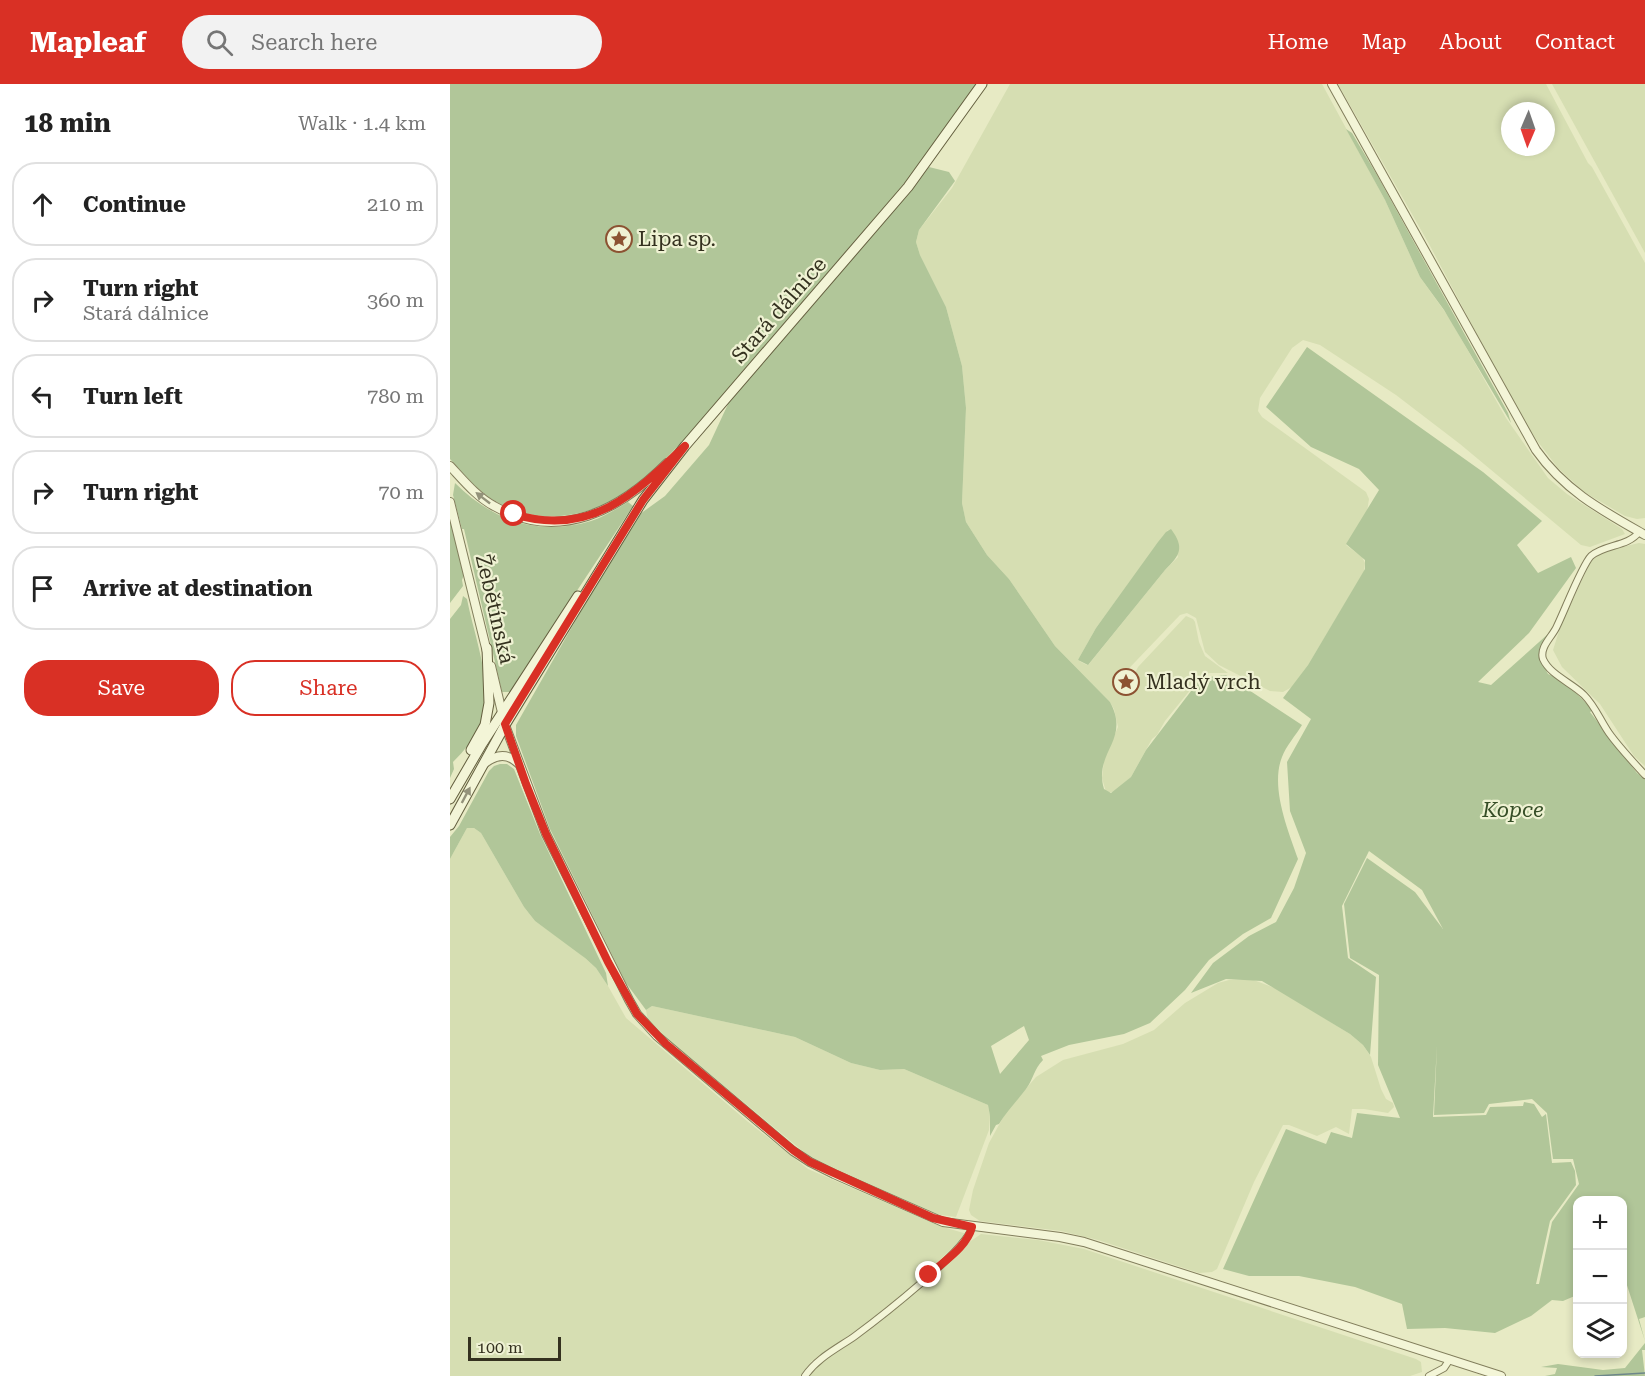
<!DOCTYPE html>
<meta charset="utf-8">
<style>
:root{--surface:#fff;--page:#f2f2f2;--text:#222;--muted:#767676;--line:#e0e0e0;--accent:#d93025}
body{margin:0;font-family:"Roboto Serif",serif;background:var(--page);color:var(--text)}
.controls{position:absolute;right:18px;bottom:18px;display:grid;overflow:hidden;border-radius:12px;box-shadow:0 3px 9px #0003}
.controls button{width:54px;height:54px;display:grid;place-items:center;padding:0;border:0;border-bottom:2px solid var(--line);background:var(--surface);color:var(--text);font:30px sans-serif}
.compass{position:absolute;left:1051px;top:18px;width:54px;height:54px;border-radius:50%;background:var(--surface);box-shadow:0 3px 9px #0003;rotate:182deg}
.scale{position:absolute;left:18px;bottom:15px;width:93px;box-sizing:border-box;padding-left:6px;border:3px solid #34311f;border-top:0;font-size:16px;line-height:21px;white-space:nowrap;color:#34311f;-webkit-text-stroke:4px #eff2d3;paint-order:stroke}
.stop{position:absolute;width:18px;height:18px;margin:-14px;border:4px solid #d93025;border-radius:50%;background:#fff}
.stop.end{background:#d93025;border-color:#fff;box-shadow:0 2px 6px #0008}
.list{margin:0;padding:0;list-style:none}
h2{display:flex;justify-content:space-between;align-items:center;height:78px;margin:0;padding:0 24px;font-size:26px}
h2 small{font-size:20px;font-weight:400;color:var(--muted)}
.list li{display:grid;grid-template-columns:39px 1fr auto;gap:18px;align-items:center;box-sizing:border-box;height:84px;margin:0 12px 12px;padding:0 12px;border:2px solid var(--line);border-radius:24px}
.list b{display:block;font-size:22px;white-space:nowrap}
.list p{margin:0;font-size:20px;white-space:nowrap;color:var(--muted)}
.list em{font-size:20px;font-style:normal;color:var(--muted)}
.actions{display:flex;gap:12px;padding:18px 24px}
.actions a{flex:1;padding:14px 0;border:2px solid var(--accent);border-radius:24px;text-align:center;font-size:21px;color:var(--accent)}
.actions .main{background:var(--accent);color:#fff}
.icon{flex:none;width:33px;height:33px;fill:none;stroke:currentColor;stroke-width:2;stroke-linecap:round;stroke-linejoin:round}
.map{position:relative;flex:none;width:1195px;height:1292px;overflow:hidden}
header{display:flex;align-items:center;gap:36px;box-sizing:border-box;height:84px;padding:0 30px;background:var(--accent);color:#fff}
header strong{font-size:28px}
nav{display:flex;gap:33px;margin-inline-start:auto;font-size:21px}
.search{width:420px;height:54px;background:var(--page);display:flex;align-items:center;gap:15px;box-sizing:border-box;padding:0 21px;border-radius:33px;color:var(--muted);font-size:22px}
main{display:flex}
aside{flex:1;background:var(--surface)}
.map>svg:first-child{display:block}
.farmland{fill:#d6deb2;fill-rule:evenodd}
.green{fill:#b1c699;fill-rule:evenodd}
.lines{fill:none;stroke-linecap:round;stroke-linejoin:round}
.stream{stroke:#6d878a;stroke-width:1.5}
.minor-casing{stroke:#827e5c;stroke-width:8}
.tertiary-casing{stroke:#827e5c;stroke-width:10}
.secondary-casing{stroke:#645f3f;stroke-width:11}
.minor{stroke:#f3f5d7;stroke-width:6}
.tertiary{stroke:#f3f5d7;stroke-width:8}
.secondary{stroke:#f3f5d7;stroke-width:9}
.oneway{fill:#94937b}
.route{stroke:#d93025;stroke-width:8}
.labels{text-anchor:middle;stroke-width:4.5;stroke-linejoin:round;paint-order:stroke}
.poi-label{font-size:21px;fill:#34311f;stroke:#eff2d3;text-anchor:start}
.street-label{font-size:21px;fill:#34311f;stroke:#eff2d3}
.park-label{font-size:21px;font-style:italic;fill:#364e27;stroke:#eff2d3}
</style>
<header>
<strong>Mapleaf</strong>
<div class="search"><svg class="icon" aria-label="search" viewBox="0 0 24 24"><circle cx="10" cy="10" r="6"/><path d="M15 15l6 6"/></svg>Search here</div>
<nav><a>Home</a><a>Map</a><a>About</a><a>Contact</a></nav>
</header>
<main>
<aside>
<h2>18 min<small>Walk · 1.4 km</small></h2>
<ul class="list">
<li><svg class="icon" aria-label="ahead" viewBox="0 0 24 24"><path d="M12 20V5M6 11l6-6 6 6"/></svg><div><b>Continue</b></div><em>210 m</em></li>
<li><svg class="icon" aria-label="right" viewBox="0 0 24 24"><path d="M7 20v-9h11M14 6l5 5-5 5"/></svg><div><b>Turn right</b><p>Stará dálnice</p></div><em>360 m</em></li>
<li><svg class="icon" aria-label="left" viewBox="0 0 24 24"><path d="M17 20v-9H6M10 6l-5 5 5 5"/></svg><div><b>Turn left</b></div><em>780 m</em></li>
<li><svg class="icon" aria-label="right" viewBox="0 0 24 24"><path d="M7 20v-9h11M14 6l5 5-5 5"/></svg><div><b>Turn right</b></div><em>70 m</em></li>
<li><svg class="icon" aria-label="arrive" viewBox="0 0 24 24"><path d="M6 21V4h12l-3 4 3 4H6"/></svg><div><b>Arrive at destination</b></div></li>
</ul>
<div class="actions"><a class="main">Save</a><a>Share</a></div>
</aside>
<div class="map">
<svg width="1195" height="1292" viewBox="0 0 1195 1292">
<rect width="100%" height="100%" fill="#e7eac4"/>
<g class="farmland">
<path d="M560 0H872L935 116 970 193 1000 235 1056 334 1098 394 1117 410 1172 445 1175 450 1140 463 1131 461 1010 360 946 311 870 261 853 256 842 264 810 314 808 327 812 333 916 408 919 415 917 428 896 461 912 473 915 479 914 488 858 581 842 603 833 608 820 607 769 581 755 568 746 534 737 529 730 531 664 600 672 607 678 603 688 583 736 532 743 535 745 538 749 558 755 572 778 589H759L750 594 715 637 707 651 702 655 681 693 664 708H656L652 694 654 676 668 643 664 625 660 618 605 562 559 495 537 471 516 438 512 419 516 324 512 282 496 223 470 171 466 158 469 146 502 104ZM718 446 728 473 715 486 639 580 637 581 631 578 628 576 646 544Z"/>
<path d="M888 0H1096L1138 79 1142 83 1195 179V434L1187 435 1175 432 1134 408 1108 384 1088 358 1070 331 979 160ZM1060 27H1096V63H1060Z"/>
<path d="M1102 0H1195V169Z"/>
<path d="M1189 459 1195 460V682L1184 672 1150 620 1112 583 1103 566 1111 541 1141 477 1155 467Z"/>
<path d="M17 744H24L31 749 74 823 85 837 127 867 146 884 158 902 176 934 297 1037 358 1085 490 1142 517 1150 466 1199 423 1235 362 1277 350 1292H0V775Z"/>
<path d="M801 895 827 905 900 950 913 961 921 973 931 1005 936 1015 943 1019 944 1023 938 1029 914 1025H902L899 1050 886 1043 867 1052 839 1041H833L804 1098 767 1185 762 1188 749 1189 648 1156 611 1147 530 1137 521 1131 519 1126 523 1106 539 1059 556 1028 586 993 613 976 673 960 704 946 735 919 768 899 779 896Z"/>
<path d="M202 922 345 953 401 979 430 986 454 985 538 1021 540 1032 539 1046 506 1133 484 1130 385 1086 355 1069 210 949 198 937 196 926Z"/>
<path d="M531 1150 588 1156 634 1165 966 1275 971 1278 972 1288 960 1292H357L363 1285 471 1201 515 1161Z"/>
</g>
<g class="green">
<path d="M0 0H526L454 100 232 358C217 373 202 390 185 403 145 432 92 444 47 418 28 408 14 390 0 375Z"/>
<path d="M896 45 902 49 927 91 1058 329 1061 339 994 226 970 193 935 116Z"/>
<path d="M479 83 499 88 505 97 469 146 466 158 470 171 496 223 512 282 516 324 512 419 516 438 537 471 559 495 605 562 660 618C681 657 643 668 654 705L661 709 681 693 696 666 751 594 776 591 852 641C846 651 836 662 832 673 820 703 838 746 848 775L821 834 793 850 759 876 735 906 700 939 674 950 619 961 591 972 593 976C584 985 583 996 576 1005 567 1017 557 1027 549 1040L546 1041 540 1052V1032L538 1021 454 985 430 986 401 979 345 953 202 922 196 926 176 899 100 745 66 652V641L159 478 190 430 215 412 259 361 279 318 462 106ZM574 942 579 956 550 990 541 962Z"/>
<path d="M857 263 1033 388 1092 437 1067 461 1088 489 1121 473 1126 484 1079 549 1028 598 1041 601 1098 550 1089 572 1098 590 1114 597 1143 626 1140 628 1187 689 1195 695V1233L1189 1235 1195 1257 1174 1192H1173L1172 1116H1128L1127 1211 1113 1217 1102 1216 1081 1232 1045 1249 995 1244 957 1245 952 1220 905 1203 849 1192H799L773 1185 836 1045 876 1060 881 1048 902 1054 907 1029 950 1034 928 981 929 891 900 874 894 820 917 774 965 808 993 845 972 806 919 767 892 822 898 874 926 893 920 971 913 961 900 950 812 897 776 895 741 909 763 879 799 852 826 838 844 804 856 769 840 727 837 678 861 635 833 614 858 581 915 485V476L896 460 929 406 909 385 861 363 816 323ZM987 961 984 1031 1034 1029 1039 1020 1082 1015 1097 1029 1103 1075H1123L1129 1100 1102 1138 1089 1200H1086L1100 1137 1126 1101 1125 1087 1121 1078 1102 1079 1096 1030 1092 1033 1084 1020 1074 1018 1073 1022 1040 1023 1036 1031 983 1033Z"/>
<path d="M5 399C42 436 88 453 141 437 154 433 166 425 178 418L183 422 60 608H52L14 445H12L3 411Z"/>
<path d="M0 434 15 488 12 496 13 502 0 519Z"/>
<path d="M721 445C735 464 730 471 715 486L638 581 628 576 629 574 646 544 708 458 716 448Z"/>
<path d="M13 512 17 515C24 552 45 603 31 640 25 654 14 667 3 678L4 685 0 694V535L11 521Z"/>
<path d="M50 680H57L64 685 90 750 156 889 158 902 146 884 135 874 85 837 74 823 31 749 24 744H17L0 775V753L9 742 39 687 44 682Z"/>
<path d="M1195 1259V1266H1192L1195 1292H1095L1105 1290 1107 1284 1091 1283 1108 1280 1153 1286 1175 1284Z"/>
</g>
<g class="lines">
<path class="stream" d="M1145 1292 1195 1289"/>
<defs>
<g id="minor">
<path d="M1189 448C1178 463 1155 460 1141 472 1132 481 1114 528 1107 542 1103 552 1089 563 1093 575 1100 591 1122 599 1134 611 1145 622 1150 636 1159 649 1169 663 1183 678 1195 691"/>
<path d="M355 1292C367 1274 388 1264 405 1252 428 1235 517 1166 522 1143"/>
<path d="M979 1292 994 1284 1000 1275"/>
</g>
<g id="tertiary">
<path d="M882 0 1086 366C1115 407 1153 427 1195 451"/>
<path d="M0 382C14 397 27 413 44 422 109 459 170 426 217 379"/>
<path d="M0 418 37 568"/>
<path d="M41 582 55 641 96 750 179 916 187 930 207 952 343 1067 360 1078 384 1090 493 1138 610 1153 634 1158 1051 1292"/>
<path d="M35 679C47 670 58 669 69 680"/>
</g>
<g id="secondary">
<path d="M21 666 35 641 39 619 37 564"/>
<path d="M0 715 32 660 128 512"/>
<path d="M0 741 55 641 193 416 235 362 458 103 532 0"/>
</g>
</defs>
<use href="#minor" class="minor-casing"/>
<use href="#tertiary" class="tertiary-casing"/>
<use href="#secondary" class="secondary-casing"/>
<use href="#minor" class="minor"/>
<use href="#tertiary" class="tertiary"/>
<use href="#secondary" class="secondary"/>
</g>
<defs><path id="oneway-solid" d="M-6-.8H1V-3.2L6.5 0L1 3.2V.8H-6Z" transform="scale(1.5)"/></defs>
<g class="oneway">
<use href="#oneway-solid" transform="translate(33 414) rotate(-142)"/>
<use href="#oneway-solid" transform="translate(16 711) rotate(-62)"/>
</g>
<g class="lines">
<path class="route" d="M64 430C139 454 185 410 235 362L193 416 55 640 76 700 96 750 158 878 187 930 216 960 343 1066 360 1078 483 1134 522 1143C517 1163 494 1177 479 1191"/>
</g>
<defs>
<symbol id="sight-ring" viewBox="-11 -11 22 22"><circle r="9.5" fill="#eff2d3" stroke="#8c5232" stroke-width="1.5"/><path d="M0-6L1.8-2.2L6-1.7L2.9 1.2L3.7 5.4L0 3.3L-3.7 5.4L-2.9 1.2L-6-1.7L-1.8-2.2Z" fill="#8c5232"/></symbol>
</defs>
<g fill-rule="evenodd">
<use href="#sight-ring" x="154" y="140" width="30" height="30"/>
<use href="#sight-ring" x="661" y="583" width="30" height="30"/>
</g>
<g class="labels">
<g class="poi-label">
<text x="188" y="162">Lipa sp.</text>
<text x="696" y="605">Mladý vrch</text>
</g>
<g class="street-label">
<text transform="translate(329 226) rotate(-49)" y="7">Stará dálnice</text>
<text transform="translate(45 525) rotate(77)" y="7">Žebětínská</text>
</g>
<g class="park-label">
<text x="1063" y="733">Kopce</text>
</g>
</g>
</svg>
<div class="controls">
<button>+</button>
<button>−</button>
<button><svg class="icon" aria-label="layers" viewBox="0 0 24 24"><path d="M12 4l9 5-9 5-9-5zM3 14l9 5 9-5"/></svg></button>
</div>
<svg class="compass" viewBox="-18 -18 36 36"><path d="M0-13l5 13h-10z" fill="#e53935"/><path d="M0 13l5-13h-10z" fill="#767676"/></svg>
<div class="scale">100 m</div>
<div class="stop" style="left:64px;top:430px"></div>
<div class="stop end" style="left:479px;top:1191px"></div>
</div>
</main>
